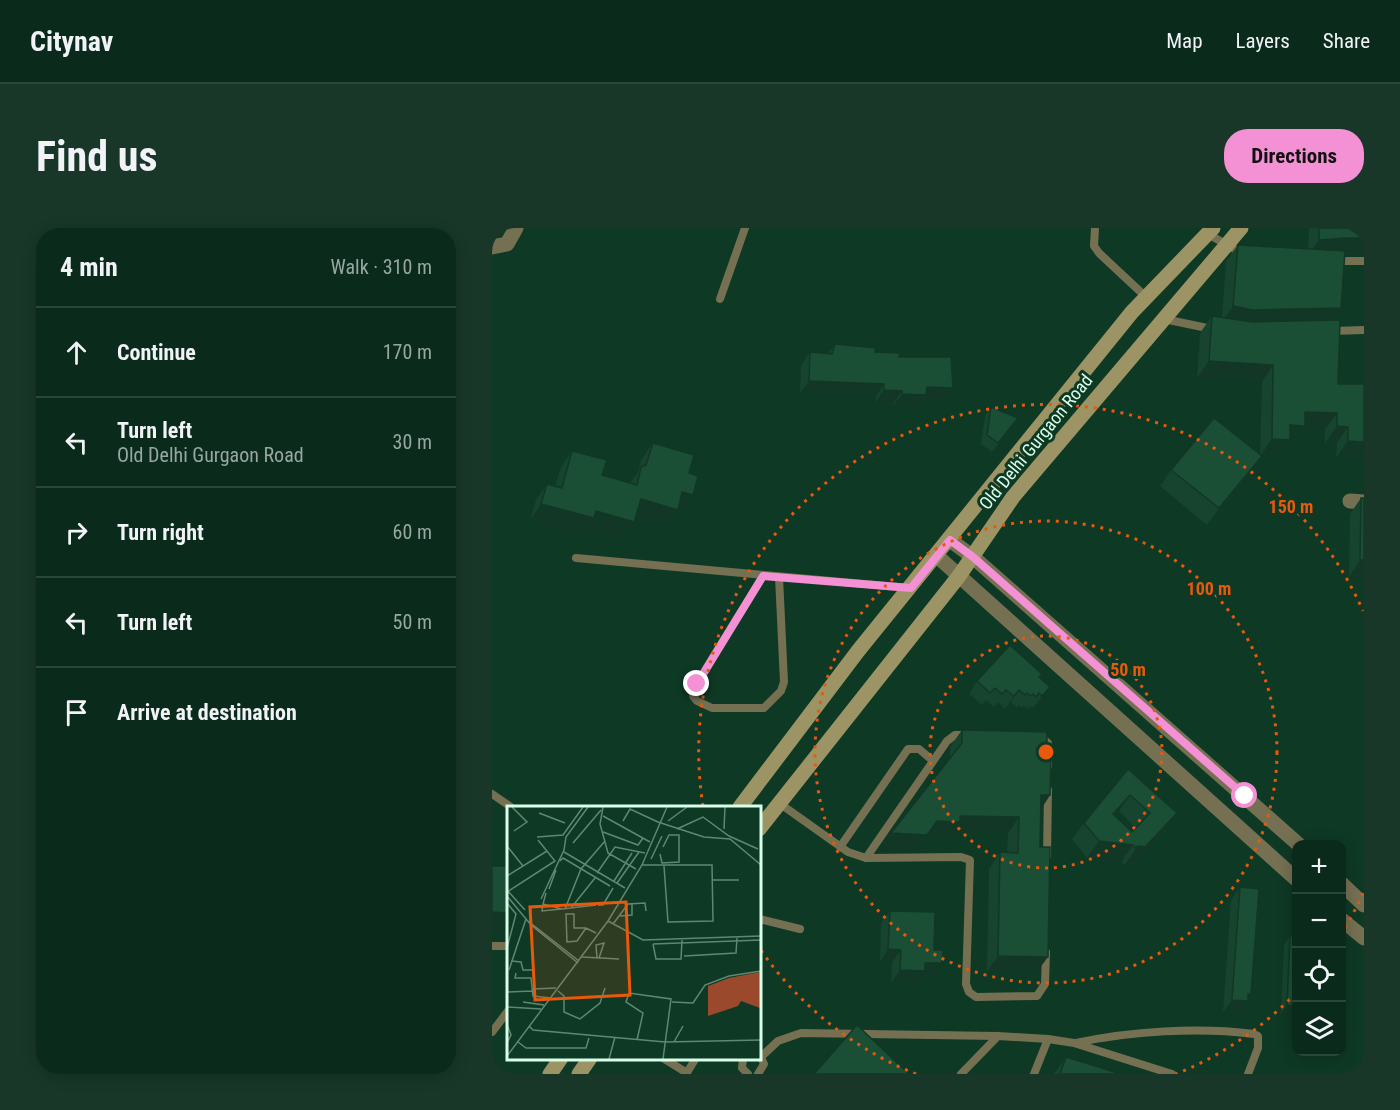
<!DOCTYPE html>
<meta charset="utf-8">
<style>
:root{--surface:#0a2b1c;--page:#183729;--text:#f1f3f6;--muted:#99a7a3;--line:#2a473b;--accent:#f491d4}
body{margin:0;font-family:"Roboto Condensed",sans-serif;background:var(--page);color:var(--text)}
.controls{position:absolute;right:18px;bottom:18px;display:grid;overflow:hidden;border-radius:12px;box-shadow:0 3px 15px #0003}
.controls button{width:54px;height:54px;display:grid;place-items:center;padding:0;border:0;border-bottom:2px solid var(--line);background:var(--surface);color:var(--text);font:30px sans-serif}
.stop{position:absolute;width:18px;height:18px;margin:-14px;border:4px solid #f491d4;border-radius:50%;background:#fff}
.stop.end{background:#f491d4;border-color:#fff;box-shadow:0 2px 6px #0008}
.list{margin:0;padding:0;list-style:none}
h2{display:flex;justify-content:space-between;align-items:center;height:78px;margin:0;padding:0 24px;font-size:26px}
h2 small{font-size:20px;font-weight:400;color:var(--muted)}
.list li{display:grid;grid-template-columns:39px 1fr auto;gap:18px;align-items:center;box-sizing:border-box;height:90px;padding:0 24px;border-top:2px solid var(--line)}
.list b{display:block;font-size:22px;white-space:nowrap}
.list p{margin:0;font-size:20px;white-space:nowrap;color:var(--muted)}
.list em{font-size:20px;font-style:normal;color:var(--muted)}
.icon{flex:none;width:33px;height:33px;fill:none;stroke:currentColor;stroke-width:2;stroke-linecap:round;stroke-linejoin:round}
.map{position:relative;flex:none;width:872px;height:846px;overflow:hidden;border-radius:24px}
header{display:flex;align-items:center;gap:36px;box-sizing:border-box;height:84px;padding:0 30px;background:var(--surface);border-bottom:2px solid var(--line)}
header strong{font-size:28px}
nav{display:flex;gap:33px;margin-inline-start:auto;font-size:21px}
.intro{display:flex;align-items:center;justify-content:space-between;box-sizing:border-box;height:144px;padding:0 36px}
h1{margin:0;font-size:42px}
.button{padding:15px 27px;border-radius:24px;background:var(--accent);color:#111;font-size:21px;font-weight:700}
main{display:flex;gap:36px;padding:0 36px}
aside{flex:1;background:var(--surface);border-radius:24px;box-shadow:0 3px 15px #0003}
.map>svg:first-child{display:block}
.lines{fill:none;stroke-linecap:round;stroke-linejoin:round}
.service{stroke:#757052;stroke-width:8}
.minor{stroke:#757052;stroke-width:15}
.tertiary{stroke:#757052;stroke-width:15}
.secondary{stroke:#9c9464;stroke-width:15}
.wall{fill:#16442e;fill-rule:evenodd}
.shaded-wall{fill:#123726}
.building{fill:#1a4f36;stroke:#123726;stroke-width:1.5;fill-rule:evenodd}
.route{stroke:#f491d4;stroke-width:8}
.ring{fill:none;stroke:#e8590c;stroke-width:3;stroke-dasharray:3 6}
.labels{text-anchor:middle;stroke-width:6;stroke-linejoin:round;paint-order:stroke}
.street-label{font-size:18px;fill:#d9ffe9;stroke:#0e3925}
.inset-road{fill:none;stroke:#5f8873;stroke-width:1.5}
.view{fill:#e8590c;fill-opacity:0.15;stroke:#e8590c;stroke-width:3}
.inset-edge{fill:none;stroke:#d9ffe9;stroke-width:3}
.centre{fill:#e8590c;stroke:#0e3925;stroke-width:3}
.ring-label{font-size:18px;text-anchor:middle;font-weight:bold;fill:#e8590c;stroke:#0e3925;stroke-width:6;stroke-linejoin:round;paint-order:stroke}
</style>
<header>
<strong>Citynav</strong>
<nav><a>Map</a><a>Layers</a><a>Share</a></nav>
</header>
<div class="intro"><h1>Find us</h1><a class="button">Directions</a></div>
<main>
<aside>
<h2>4 min<small>Walk · 310 m</small></h2>
<ul class="list">
<li><svg class="icon" aria-label="ahead" viewBox="0 0 24 24"><path d="M12 20V5M6 11l6-6 6 6"/></svg><div><b>Continue</b></div><em>170 m</em></li>
<li><svg class="icon" aria-label="left" viewBox="0 0 24 24"><path d="M17 20v-9H6M10 6l-5 5 5 5"/></svg><div><b>Turn left</b><p>Old Delhi Gurgaon Road</p></div><em>30 m</em></li>
<li><svg class="icon" aria-label="right" viewBox="0 0 24 24"><path d="M7 20v-9h11M14 6l5 5-5 5"/></svg><div><b>Turn right</b></div><em>60 m</em></li>
<li><svg class="icon" aria-label="left" viewBox="0 0 24 24"><path d="M17 20v-9H6M10 6l-5 5 5 5"/></svg><div><b>Turn left</b></div><em>50 m</em></li>
<li><svg class="icon" aria-label="arrive" viewBox="0 0 24 24"><path d="M6 21V4h12l-3 4 3 4H6"/></svg><div><b>Arrive at destination</b></div></li>
</ul>
</aside>
<div class="map">
<svg width="872" height="846" viewBox="0 0 872 846">
<rect width="100%" height="100%" fill="#0e3925"/>
<g class="lines">
<g class="service">
<path d="M603 0 602 18 607 25 654 69"/>
<path d="M716 6 751 26"/>
<path d="M844 33H872"/>
<path d="M228 71 253 0"/>
<path d="M672 91 720 101"/>
<path d="M840 103 872 102"/>
<path d="M84 330 417 360"/>
<path d="M271 348 202 460 201 468 205 473 220 480H272L289 463 292 454 287 349"/>
<path d="M548 509 556 515V538"/>
<path d="M0 566 19 579"/>
<path d="M287 575 356 624 374 630 469 629 478 632 474 756 477 764 484 769 545 768 553 756 554 724"/>
<path d="M348 619 416 521H427L440 532"/>
<path d="M555 628 556 562"/>
<path d="M374 630 455 513 463 507H477"/>
<path d="M267 691 308 701"/>
<path d="M0 718H16"/>
<path d="M0 804 16 783"/>
<path d="M584 815C638 803 706 799 762 806L766 808V820L756 846"/>
<path d="M270 828 286 813 309 805 506 808 556 811 582 815 680 846"/>
<path d="M171 830 195 845"/>
<path d="M251 830 250 840 256 846"/>
<path d="M194 846 204 830"/>
<path d="M266 846 272 836 268 827"/>
<path d="M469 846 506 808"/>
<path d="M542 846 556 811"/>
</g>
<g class="minor">
<path d="M0 19 15 16 24 0"/>
<path d="M858 273 872 274"/>
</g>
<g class="tertiary">
<path d="M458 312 481 329 806 616"/>
<path d="M445 328 804 651"/>
<path d="M850 656 872 677"/>
<path d="M850 692 872 710"/>
</g>
<g class="secondary">
<path d="M248 579 366 423 640 84 721 0"/>
<path d="M267 601 467 348 521 269 749 0"/>
<path d="M58 846 69 830"/>
<path d="M87 846 98 830"/>
</g>
</g>
<g class="wall">
<path d="M817 0H872V26H853L840 92 846 156 864 230H844L845 215H833V201H810L801 214H796L786 228H769L758 245 715 297 668 258 679 242 768 227 770 154 705 150 708 105 720 88 730 90 734 33 746 17 816 21Z"/>
<path d="M343 116 407 129 452 173 431 172 425 180 401 178V176L383 175 384 169 308 165 309 137 318 124 336 125Z"/>
<path d="M499 179 526 190 500 224 489 216 493 188Z"/>
<path d="M161 215 197 245 189 284 185 283 174 298 144 289 131 310 95 300 90 307 38 292 44 272 55 256 63 258 69 239 80 223 110 247 138 255 146 244 149 232Z"/>
<path d="M869 270H872V349H857L858 286Z"/>
<path d="M547 450 558 459 549 472 541 480 538 478 536 481 532 478 530 480 527 477 525 480 519 474 513 481 506 474 502 479 494 472 490 477 477 466 485 453Z"/>
<path d="M470 502 555 529 558 567 549 581 544 745 495 744 497 641 508 624H515L516 605 461 604 457 610H434L423 623 388 622 399 605 458 530V519Z"/>
<path d="M636 541 685 585 674 602 657 619 646 636 635 635 633 637 629 634 595 630 580 611 592 595ZM627 583 644 600 640 604 623 587Z"/>
<path d="M748 659 747 785 731 784 739 672Z"/>
<path d="M398 683 441 748 431 747 424 756 399 755 400 734H388L389 695Z"/>
<path d="M798 708 804 786H789L792 717Z"/>
<path d="M574 829 629 846H562Z"/>
</g>
<g class="shaded-wall">
<path d="M854 10H872V26L843 25 816 28 827 12Z"/>
<path d="M741 78 849 80 837 97 730 95Z"/>
<path d="M717 133 781 137 770 154 705 150Z"/>
<path d="M317 153 392 156 384 169 308 165Z"/>
<path d="M435 159 461 160 452 173 431 172 425 180 401 178 410 166Z"/>
<path d="M392 162 410 163 401 176 383 175Z"/>
<path d="M813 184 845 185 833 201H810L801 214H796L786 228H768L780 211Z"/>
<path d="M845 198 856 199 845 215H833Z"/>
<path d="M856 213 872 214V218L864 230H844Z"/>
<path d="M770 228 758 245 715 297 727 280Z"/>
<path d="M190 264 201 267 189 284 185 283 174 298 137 288 149 271Z"/>
<path d="M49 276 104 283 142 294 131 310 95 300 90 307 38 292Z"/>
<path d="M868 332H872V349H857Z"/>
<path d="M558 459 549 472 541 480 550 468Z"/>
<path d="M527 462 519 474 513 481 522 468Z"/>
<path d="M549 567H558L547 584Z"/>
<path d="M638 567 627 583 609 602 621 586Z"/>
<path d="M685 585 674 602 657 619 646 636 635 635 633 637 644 620Z"/>
<path d="M468 588 527 589 516 605 461 604 457 610H434L423 623 388 622 399 605Z"/>
<path d="M607 613 641 617 629 634 595 630Z"/>
<path d="M0 684 16 685V686L6 701H0Z"/>
<path d="M396 721 409 722 400 734H388Z"/>
<path d="M506 728 556 729 544 745 495 744Z"/>
<path d="M433 735H450L441 748 431 747 424 756 399 755 408 742Z"/>
<path d="M756 766H759L747 785 731 784 740 772Z"/>
<path d="M795 777 804 778V786H789Z"/>
</g>
<g class="building">
<path d="M827 0H872V10H854L827 12Z"/>
<path d="M746 17 853 23 849 80 761 82 741 78Z"/>
<path d="M720 88 760 94 848 92 846 156H872V214L856 213V199L845 198V185L813 184V198L798 197V212L780 211 781 137 717 133Z"/>
<path d="M343 116 384 120 383 124 408 125 407 129H459L461 160 435 159 434 167 410 166V163L392 162V156L317 153 318 124 340 126Z"/>
<path d="M499 179 526 190 506 215 495 207Z"/>
<path d="M722 190 770 228 727 280 679 242Z"/>
<path d="M161 215 202 227 197 245 206 248 201 267 190 264 186 282 149 271 142 294 104 283 102 290 49 276 55 256 70 260 80 223 115 232 110 247 145 257 149 239 154 237Z"/>
<path d="M869 270H872V332H868Z"/>
<path d="M518 417 550 446 547 449 558 459 550 468 547 465 544 469 541 466 539 468 535 465 533 467 527 462 522 468 514 462 510 466 503 460 498 465 485 453Z"/>
<path d="M470 502 555 504V529H559L558 567H549L548 619H558L556 729 506 728 508 624 526 625 527 589 468 588V594L445 593 435 607 399 605 470 515Z"/>
<path d="M636 541 685 585 655 617 657 619 646 618 644 620 641 617 607 613 592 595ZM638 567 658 585 640 604 621 586Z"/>
<path d="M0 638H16V685L0 684Z"/>
<path d="M748 659 767 661 759 766H756V773L740 772Z"/>
<path d="M398 683 443 684 442 722H451L450 735H433V743L408 742 409 722 396 721Z"/>
<path d="M798 708 804 709V778L795 777Z"/>
<path d="M365 797 417 846H322Z"/>
<path d="M574 829 629 846H568Z"/>
</g>
<g class="lines">
<path class="route" d="M205 456 271 348 419 360 458 312 481 329 753 568"/>
</g>
<g class="ring">
<circle cx="554" cy="524" r="116"/>
<circle cx="554" cy="524" r="231"/>
<path d="M871 665A347 347 0 0 1 850 705M804 765A347 347 0 0 1 684 846M424 846A347 347 0 0 1 268 721M211 578A347 347 0 0 1 871 383"/>
</g>
<g class="labels">
<g class="street-label">
<text transform="translate(544 214) rotate(-51)" y="6">Old Delhi Gurgaon Road</text>
</g>
</g>
<g transform="translate(15 578)">
<rect width="254" height="254" fill="#0e3925"/>
<path d="M253 166V202L234 195 231 200 201 210V180L222 172Z" fill="#9a492c"/>
<path class="inset-road" d="M5 1 20 16 7 25M96 1 93 18 101 47 129 63M32 7 58 17M96 10 143 36M116 15 123 3 151 16M161 15 180 1M151 16 197 31 223 33 254 59M170 23 196 11 222 30 251 43M217 23 218 1M96 26 131 39 136 32M30 31 56 29 76 1M66 37 94 4M0 40 16 60M57 46 118 82M153 48 155 57 172 56V29H162L156 41M144 53 155 30M53 55 56 52 103 80M135 59H205L206 115 161 116 157 60M90 67 108 41 138 47M0 70 40 45M206 74H232M107 75 125 47M110 77 132 46M42 83 49 64M0 84 18 104M0 86 48 55 31 34M39 87 36 98 55 103 89 99M0 90 24 119 71 157M34 93 57 44 59 31 81 1M0 97 9 108 0 142M36 98 35 105 54 103M91 99H96L106 82M64 102 88 72M58 103 74 63 98 35M113 110 125 109V98M21 115 72 155M101 115 136 134 254 130M106 118 121 98 138 97 139 105M79 122 70 135 60 136 59 108H67V122H79L89 127M146 138 254 134M146 138 149 153H174L175 134M177 150 229 147 230 132M75 151 112 153M90 152 89 139 97 137 92 152M4 155 14 156 16 164H28M2 164 19 113M9 167 8 172H24L26 190 44 192M25 183 49 182M51 185 57 190V206L73 213 93 197 98 182M0 186 25 185M16 196 37 199M165 196 186 197 198 179 222 170 254 165M0 201 34 203M0 218 4 229 0 237M22 220 26 224 158 236 254 234M130 234 136 207 119 196 122 187 164 193 156 253M11 236 19 242H79L82 232M167 236 176 220M0 250 101 115 135 59 160 1M102 253 108 231"/>
<path class="view" d="M119 96 123 189 28 194 23 101Z"/>
<rect width="254" height="254" class="inset-edge"/>
</g>
<circle cx="554" cy="524" r="9" class="centre"/>
<g class="ring-label">
<text x="799" y="285">150 m</text>
<text x="717" y="367">100 m</text>
<text x="636" y="448">50 m</text>
</g>
</svg>
<div class="controls">
<button>+</button>
<button>−</button>
<button><svg class="icon" aria-label="locate" viewBox="0 0 24 24"><circle cx="12" cy="12" r="6"/><path d="M12 2v4M12 18v4M2 12h4M18 12h4"/></svg></button>
<button><svg class="icon" aria-label="layers" viewBox="0 0 24 24"><path d="M12 4l9 5-9 5-9-5zM3 14l9 5 9-5"/></svg></button>
</div>
<div class="stop" style="left:753px;top:568px"></div>
<div class="stop end" style="left:205px;top:456px"></div>
</div>
</main>
